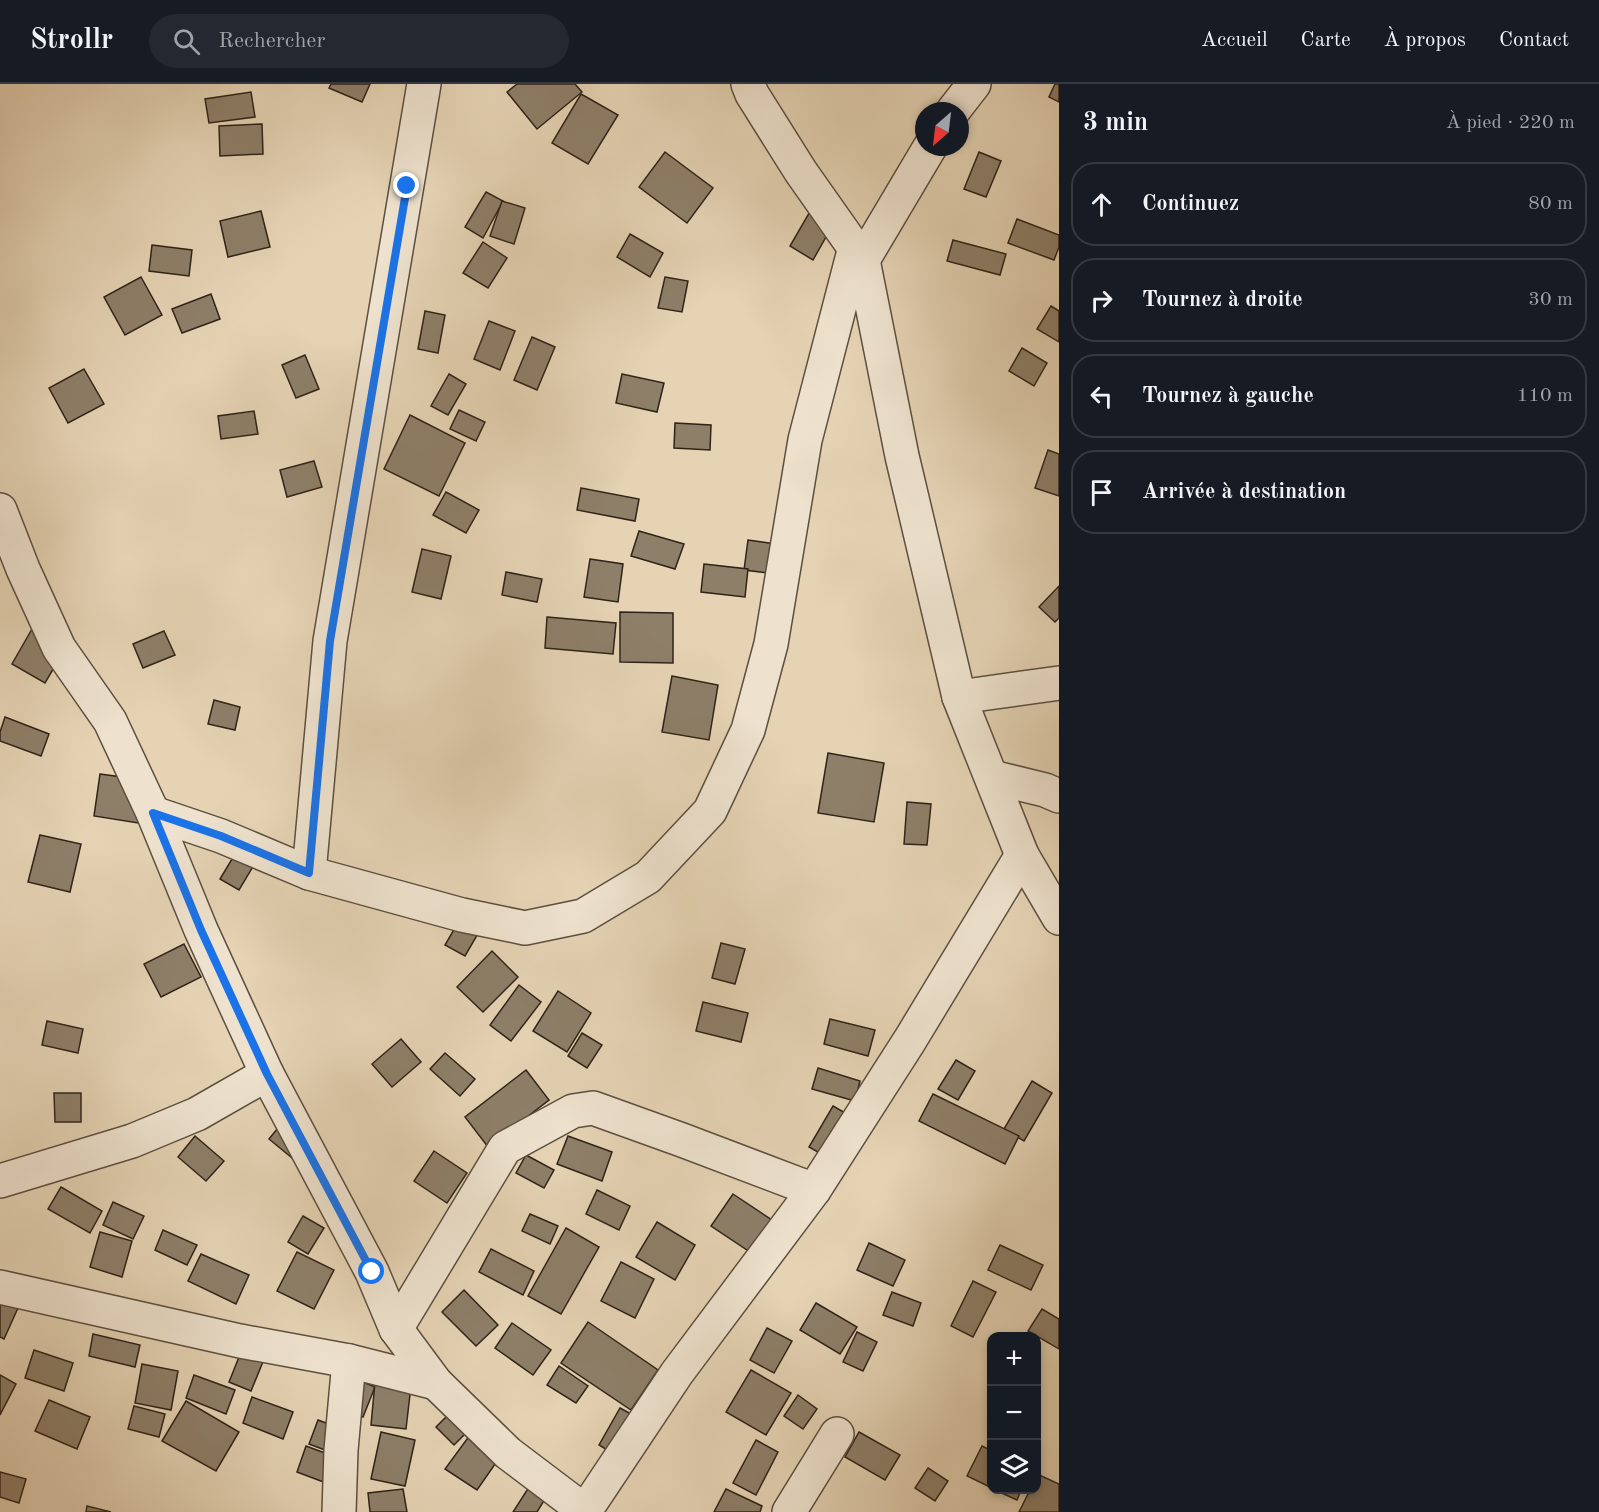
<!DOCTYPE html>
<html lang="fr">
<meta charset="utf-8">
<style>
:root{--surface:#171b24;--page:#242831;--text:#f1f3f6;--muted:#9ea1a6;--line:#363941}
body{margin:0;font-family:"Old Standard TT",serif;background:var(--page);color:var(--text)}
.controls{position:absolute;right:18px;bottom:18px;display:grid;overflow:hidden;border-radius:12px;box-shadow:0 3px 9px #0003}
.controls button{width:54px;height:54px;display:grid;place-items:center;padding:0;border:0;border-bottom:2px solid var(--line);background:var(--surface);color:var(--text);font:30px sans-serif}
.compass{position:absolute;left:915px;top:18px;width:54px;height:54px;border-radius:50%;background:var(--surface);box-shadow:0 3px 9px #0003;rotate:208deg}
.stop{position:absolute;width:18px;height:18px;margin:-14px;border:4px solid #1a73e8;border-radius:50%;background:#fff}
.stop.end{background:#1a73e8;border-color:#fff;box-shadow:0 2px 6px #0008}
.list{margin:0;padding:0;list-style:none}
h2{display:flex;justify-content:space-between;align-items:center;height:78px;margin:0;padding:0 24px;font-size:26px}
h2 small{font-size:20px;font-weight:400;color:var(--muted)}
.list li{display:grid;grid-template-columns:39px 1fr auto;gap:18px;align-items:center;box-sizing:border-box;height:84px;margin:0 12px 12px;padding:0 12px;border:2px solid var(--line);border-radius:24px}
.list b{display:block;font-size:22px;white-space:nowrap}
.list em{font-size:20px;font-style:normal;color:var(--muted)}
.icon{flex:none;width:33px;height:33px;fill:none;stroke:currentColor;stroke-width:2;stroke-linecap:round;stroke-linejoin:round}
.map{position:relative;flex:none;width:1059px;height:1428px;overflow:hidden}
header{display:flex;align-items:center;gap:36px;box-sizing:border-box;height:84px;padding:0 30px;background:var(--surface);border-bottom:2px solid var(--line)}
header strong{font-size:28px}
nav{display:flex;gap:33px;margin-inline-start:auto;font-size:21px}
.search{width:420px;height:54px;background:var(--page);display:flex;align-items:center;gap:15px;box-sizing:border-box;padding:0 21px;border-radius:33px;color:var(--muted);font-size:22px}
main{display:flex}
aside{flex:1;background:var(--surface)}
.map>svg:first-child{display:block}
.building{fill:#8e7f69;stroke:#2f2318;stroke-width:1.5}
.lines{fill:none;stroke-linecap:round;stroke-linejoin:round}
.street-casing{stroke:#5c4f3f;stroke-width:36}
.street{stroke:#eee2ce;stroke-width:33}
.route{stroke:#1a73e8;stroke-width:8}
</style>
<header>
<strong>Strollr</strong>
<div class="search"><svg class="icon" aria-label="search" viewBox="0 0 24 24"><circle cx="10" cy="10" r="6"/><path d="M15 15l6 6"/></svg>Rechercher</div>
<nav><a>Accueil</a><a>Carte</a><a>À propos</a><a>Contact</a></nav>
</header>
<main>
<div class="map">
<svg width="1059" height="1428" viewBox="0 0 1059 1428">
<rect width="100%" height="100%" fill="#e5d3b4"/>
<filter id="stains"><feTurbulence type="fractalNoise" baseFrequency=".00333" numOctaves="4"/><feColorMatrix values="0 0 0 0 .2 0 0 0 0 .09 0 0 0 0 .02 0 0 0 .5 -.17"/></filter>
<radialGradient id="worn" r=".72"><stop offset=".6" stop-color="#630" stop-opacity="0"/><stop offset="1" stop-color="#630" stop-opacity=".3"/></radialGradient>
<g class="building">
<path d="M331 0H370L362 18 329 4Z"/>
<path d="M517 0H575L582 8 537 45 507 8Z"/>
<path d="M1055 0H1059V18L1049 13Z"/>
<path d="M251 8 255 33 209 39 205 15Z"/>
<path d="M581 10 618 31 588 80 552 59Z"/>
<path d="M262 40 263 70 220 72 219 42Z"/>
<path d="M665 68 713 104 687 139 639 103Z"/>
<path d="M979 68 1001 77 986 113 964 105Z"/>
<path d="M486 108 503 117 483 154 465 143Z"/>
<path d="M502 117 525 124 514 160 490 152Z"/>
<path d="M812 124 835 137 813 176 790 162Z"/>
<path d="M261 127 270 163 228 173 220 137Z"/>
<path d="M1017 135 1059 151V163L1054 176 1008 159Z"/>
<path d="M630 150 663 169 650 193 617 173Z"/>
<path d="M953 156 1006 170 1000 191 947 177Z"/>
<path d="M483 158 507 174 488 204 463 189Z"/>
<path d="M152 161 192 166 189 192 149 187Z"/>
<path d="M141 193 162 231 125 251 104 213Z"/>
<path d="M665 193 688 197 682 228 658 224Z"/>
<path d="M211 210 220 235 182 249 172 225Z"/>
<path d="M1051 222 1059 227V258L1037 245Z"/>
<path d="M425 227 445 231 438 269 418 265Z"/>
<path d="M489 237 515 247 500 286 474 275Z"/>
<path d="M532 253 555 263 537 306 514 296Z"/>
<path d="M1022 264 1047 279 1034 302 1009 287Z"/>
<path d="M305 271 319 305 296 314 282 281Z"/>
<path d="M84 285 104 320 68 339 49 304Z"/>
<path d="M449 290 466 300 448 331 431 322Z"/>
<path d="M622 290 664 299 657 328 616 319Z"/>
<path d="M459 326 485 338 476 357 450 345Z"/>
<path d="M254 327 258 350 221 355 218 332Z"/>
<path d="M410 331 465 359 439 412 384 385Z"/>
<path d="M675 339 711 341 710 366 674 364Z"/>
<path d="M1048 366 1059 370V412L1035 404Z"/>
<path d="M314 377 322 403 287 413 280 386Z"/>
<path d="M581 404 639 415 635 437 577 426Z"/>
<path d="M446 408 479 426 466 449 433 431Z"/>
<path d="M639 447 684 460 675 485 631 472Z"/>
<path d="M748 456 797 463 793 492 744 486Z"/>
<path d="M422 465 451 472 441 515 412 508Z"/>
<path d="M590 475 623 480 618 518 584 513Z"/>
<path d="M704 480 748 485 745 513 701 508Z"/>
<path d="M506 488 542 495 537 518 502 511Z"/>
<path d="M1059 502V534L1055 538 1039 523Z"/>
<path d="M620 528 673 529V579L620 578Z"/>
<path d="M547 533 616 539 613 570 545 564Z"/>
<path d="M32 545 65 565 45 599 12 580Z"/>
<path d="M164 547 175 571 143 584 133 560Z"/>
<path d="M672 592 718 601 709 656 662 648Z"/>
<path d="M214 616 240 623 235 646 208 640Z"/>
<path d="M5 633 49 650 41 672 0 657V648Z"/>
<path d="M828 669 884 679 874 738 818 729Z"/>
<path d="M100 690 144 696 138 739 94 732Z"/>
<path d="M907 718 931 720 927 761 904 760Z"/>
<path d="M40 751 81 760 70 808 28 798Z"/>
<path d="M244 755 263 766 239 806 220 795Z"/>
<path d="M463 830 483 841 465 872 445 861Z"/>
<path d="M721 859 745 865 735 900 712 894Z"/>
<path d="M184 860 201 893 161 913 144 880Z"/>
<path d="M492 867 518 893 483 928 457 903Z"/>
<path d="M519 901 541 918 511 957 490 941Z"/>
<path d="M558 907 591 929 567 968 533 947Z"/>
<path d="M703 918 748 929 741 958 696 947Z"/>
<path d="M830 935 875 946 868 972 824 960Z"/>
<path d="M47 937 83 945 78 969 42 961Z"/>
<path d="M582 949 602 961 587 984 568 972Z"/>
<path d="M401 955 421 978 392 1003 372 980Z"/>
<path d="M445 969 475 995 460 1012 430 985Z"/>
<path d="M956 976 975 987 958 1016 938 1005Z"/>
<path d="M818 984 860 997 855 1017 812 1005Z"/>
<path d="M526 986 549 1016 488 1063 465 1033Z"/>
<path d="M1032 997 1052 1009 1024 1057 1004 1045Z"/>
<path d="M54 1009H81V1038H55Z"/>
<path d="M933 1010 1019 1052 1005 1080 919 1037Z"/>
<path d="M833 1022 854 1034 830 1075 809 1063Z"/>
<path d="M287 1033 297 1078 269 1055Z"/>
<path d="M195 1052 224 1077 206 1097 178 1073Z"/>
<path d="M568 1052 612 1068 602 1097 557 1080Z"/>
<path d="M434 1067 467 1089 447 1119 414 1097Z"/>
<path d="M526 1071 554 1086 544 1104 516 1089Z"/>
<path d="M61 1103 102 1127 90 1149 48 1125Z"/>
<path d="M597 1106 630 1122 619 1146 586 1130Z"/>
<path d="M733 1110 775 1138 753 1170 711 1142Z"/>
<path d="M113 1118 144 1132 133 1155 103 1141Z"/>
<path d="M530 1130 558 1142 550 1160 522 1147Z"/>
<path d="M303 1132 324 1144 308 1170 288 1158Z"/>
<path d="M657 1138 695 1161 675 1196 636 1173Z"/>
<path d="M566 1144 599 1163 561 1230 528 1212Z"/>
<path d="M163 1146 197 1161 187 1181 155 1166Z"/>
<path d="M100 1148 132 1157 122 1193 90 1183Z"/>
<path d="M869 1159 905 1176 893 1202 857 1186Z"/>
<path d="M1000 1161 1043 1181 1031 1206 988 1186Z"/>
<path d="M491 1165 534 1187 523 1211 479 1188Z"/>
<path d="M297 1168 334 1186 314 1225 277 1207Z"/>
<path d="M201 1170 249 1191 236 1220 188 1197Z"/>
<path d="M621 1178 654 1195 635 1234 601 1217Z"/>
<path d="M973 1197 996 1208 973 1253 951 1242Z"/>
<path d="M464 1206 498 1241 476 1262 442 1228Z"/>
<path d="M892 1208 921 1219 913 1242 883 1231Z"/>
<path d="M0 1210 22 1215 4 1255 0 1253Z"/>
<path d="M816 1219 857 1243 840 1270 800 1246Z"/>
<path d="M1042 1225 1059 1235V1265L1028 1247Z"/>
<path d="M588 1238 658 1286 631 1326 561 1279Z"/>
<path d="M512 1239 551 1266 533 1291 495 1264Z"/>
<path d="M767 1244 792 1257 774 1289 750 1276Z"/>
<path d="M857 1248 877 1258 863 1287 843 1278Z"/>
<path d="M93 1250 140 1261 135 1283 89 1272Z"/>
<path d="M245 1258 267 1268 251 1307 229 1298Z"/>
<path d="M34 1266 73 1279 64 1307 25 1294Z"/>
<path d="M142 1280 178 1287 171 1326 135 1319Z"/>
<path d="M559 1282 588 1302 576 1319 547 1301Z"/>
<path d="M751 1286 791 1309 766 1351 726 1328Z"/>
<path d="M341 1289 375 1303 363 1333 329 1320Z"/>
<path d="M0 1291 16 1300 0 1331Z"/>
<path d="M194 1291 235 1306 226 1330 186 1314Z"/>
<path d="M375 1298 411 1302 406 1345 371 1341Z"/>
<path d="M798 1311 817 1325 803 1345 784 1332Z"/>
<path d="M252 1313 293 1328 283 1355 243 1339Z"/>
<path d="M49 1316 90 1333 77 1365 35 1347Z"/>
<path d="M186 1317 239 1348 216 1387 162 1357Z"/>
<path d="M459 1320 477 1338 454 1361 436 1343Z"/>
<path d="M134 1322 165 1330 159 1353 128 1345Z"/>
<path d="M620 1324 644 1337 622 1375 599 1361Z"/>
<path d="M318 1336 358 1351 349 1375 309 1360Z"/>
<path d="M381 1348 415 1356 405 1402 371 1395Z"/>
<path d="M859 1348 900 1371 885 1396 845 1373Z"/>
<path d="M470 1351 500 1373 477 1406 445 1385Z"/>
<path d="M756 1356 778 1368 756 1411 733 1399Z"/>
<path d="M306 1362 352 1379 342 1405 297 1388Z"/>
<path d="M982 1362 992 1367V1404L967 1392Z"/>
<path d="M928 1384 948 1397 935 1417 915 1404Z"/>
<path d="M0 1388 26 1395 19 1419 0 1413Z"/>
<path d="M1037 1390 1059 1400V1428H1019L1030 1406H1036Z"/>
<path d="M531 1400 548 1410 537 1428H513Z"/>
<path d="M403 1405 407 1428H370L368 1409Z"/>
<path d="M726 1405 762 1422 760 1428H714Z"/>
<path d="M995 1406H1021L1017 1416Z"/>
<path d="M87 1422 111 1428H86Z"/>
</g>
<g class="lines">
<defs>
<g id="street">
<path d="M748 0 752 10 801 88 863 176"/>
<path d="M953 27 974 0"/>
<path d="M930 63 863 176 902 372 959 613 1022 771 1059 834"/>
<path d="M0 426 23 485 59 564 110 637 153 729 201 846 267 990 372 1188 396 1245 436 1299 508 1369 586 1428"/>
<path d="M959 613 1059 599"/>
<path d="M992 693 1045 706 1059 712"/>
<path d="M153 729 221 752 309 789 462 831 525 844 583 832 648 793 710 727 748 646 771 560 805 356 855 163"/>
<path d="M309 789 330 557 424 0"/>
<path d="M0 1097 132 1057 197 1030 267 990"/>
<path d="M0 1203 240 1257 349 1277 436 1299"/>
<path d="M396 1245 505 1064 573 1027 593 1024 682 1056 814 1106"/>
<path d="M585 1427 677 1289 814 1106 910 956 1022 771"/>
<path d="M339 1428 341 1366 349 1277"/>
<path d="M789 1428 837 1350"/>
</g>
</defs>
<use href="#street" class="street-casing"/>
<use href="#street" class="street"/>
</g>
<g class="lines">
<path class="route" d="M372 1188 267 990 201 846 153 729 221 752 309 789 330 557 407 102"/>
</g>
<rect width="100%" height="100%" filter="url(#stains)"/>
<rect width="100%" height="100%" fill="url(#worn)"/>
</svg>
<div class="controls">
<button>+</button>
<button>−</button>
<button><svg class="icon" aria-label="layers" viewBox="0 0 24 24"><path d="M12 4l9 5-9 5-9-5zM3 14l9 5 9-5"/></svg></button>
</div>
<svg class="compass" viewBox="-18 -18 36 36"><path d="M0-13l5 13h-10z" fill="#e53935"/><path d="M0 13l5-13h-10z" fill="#9ea1a6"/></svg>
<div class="stop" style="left:372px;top:1188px"></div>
<div class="stop end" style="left:407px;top:102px"></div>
</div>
<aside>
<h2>3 min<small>À pied · 220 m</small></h2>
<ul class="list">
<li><svg class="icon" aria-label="ahead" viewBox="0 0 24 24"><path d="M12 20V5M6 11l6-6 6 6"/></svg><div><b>Continuez</b></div><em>80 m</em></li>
<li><svg class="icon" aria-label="right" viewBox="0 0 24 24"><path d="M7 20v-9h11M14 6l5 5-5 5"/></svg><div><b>Tournez à droite</b></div><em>30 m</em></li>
<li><svg class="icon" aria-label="left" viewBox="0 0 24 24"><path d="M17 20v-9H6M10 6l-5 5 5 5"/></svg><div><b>Tournez à gauche</b></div><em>110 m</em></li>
<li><svg class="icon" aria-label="arrive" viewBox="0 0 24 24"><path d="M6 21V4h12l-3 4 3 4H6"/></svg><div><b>Arrivée à destination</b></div></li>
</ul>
</aside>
</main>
